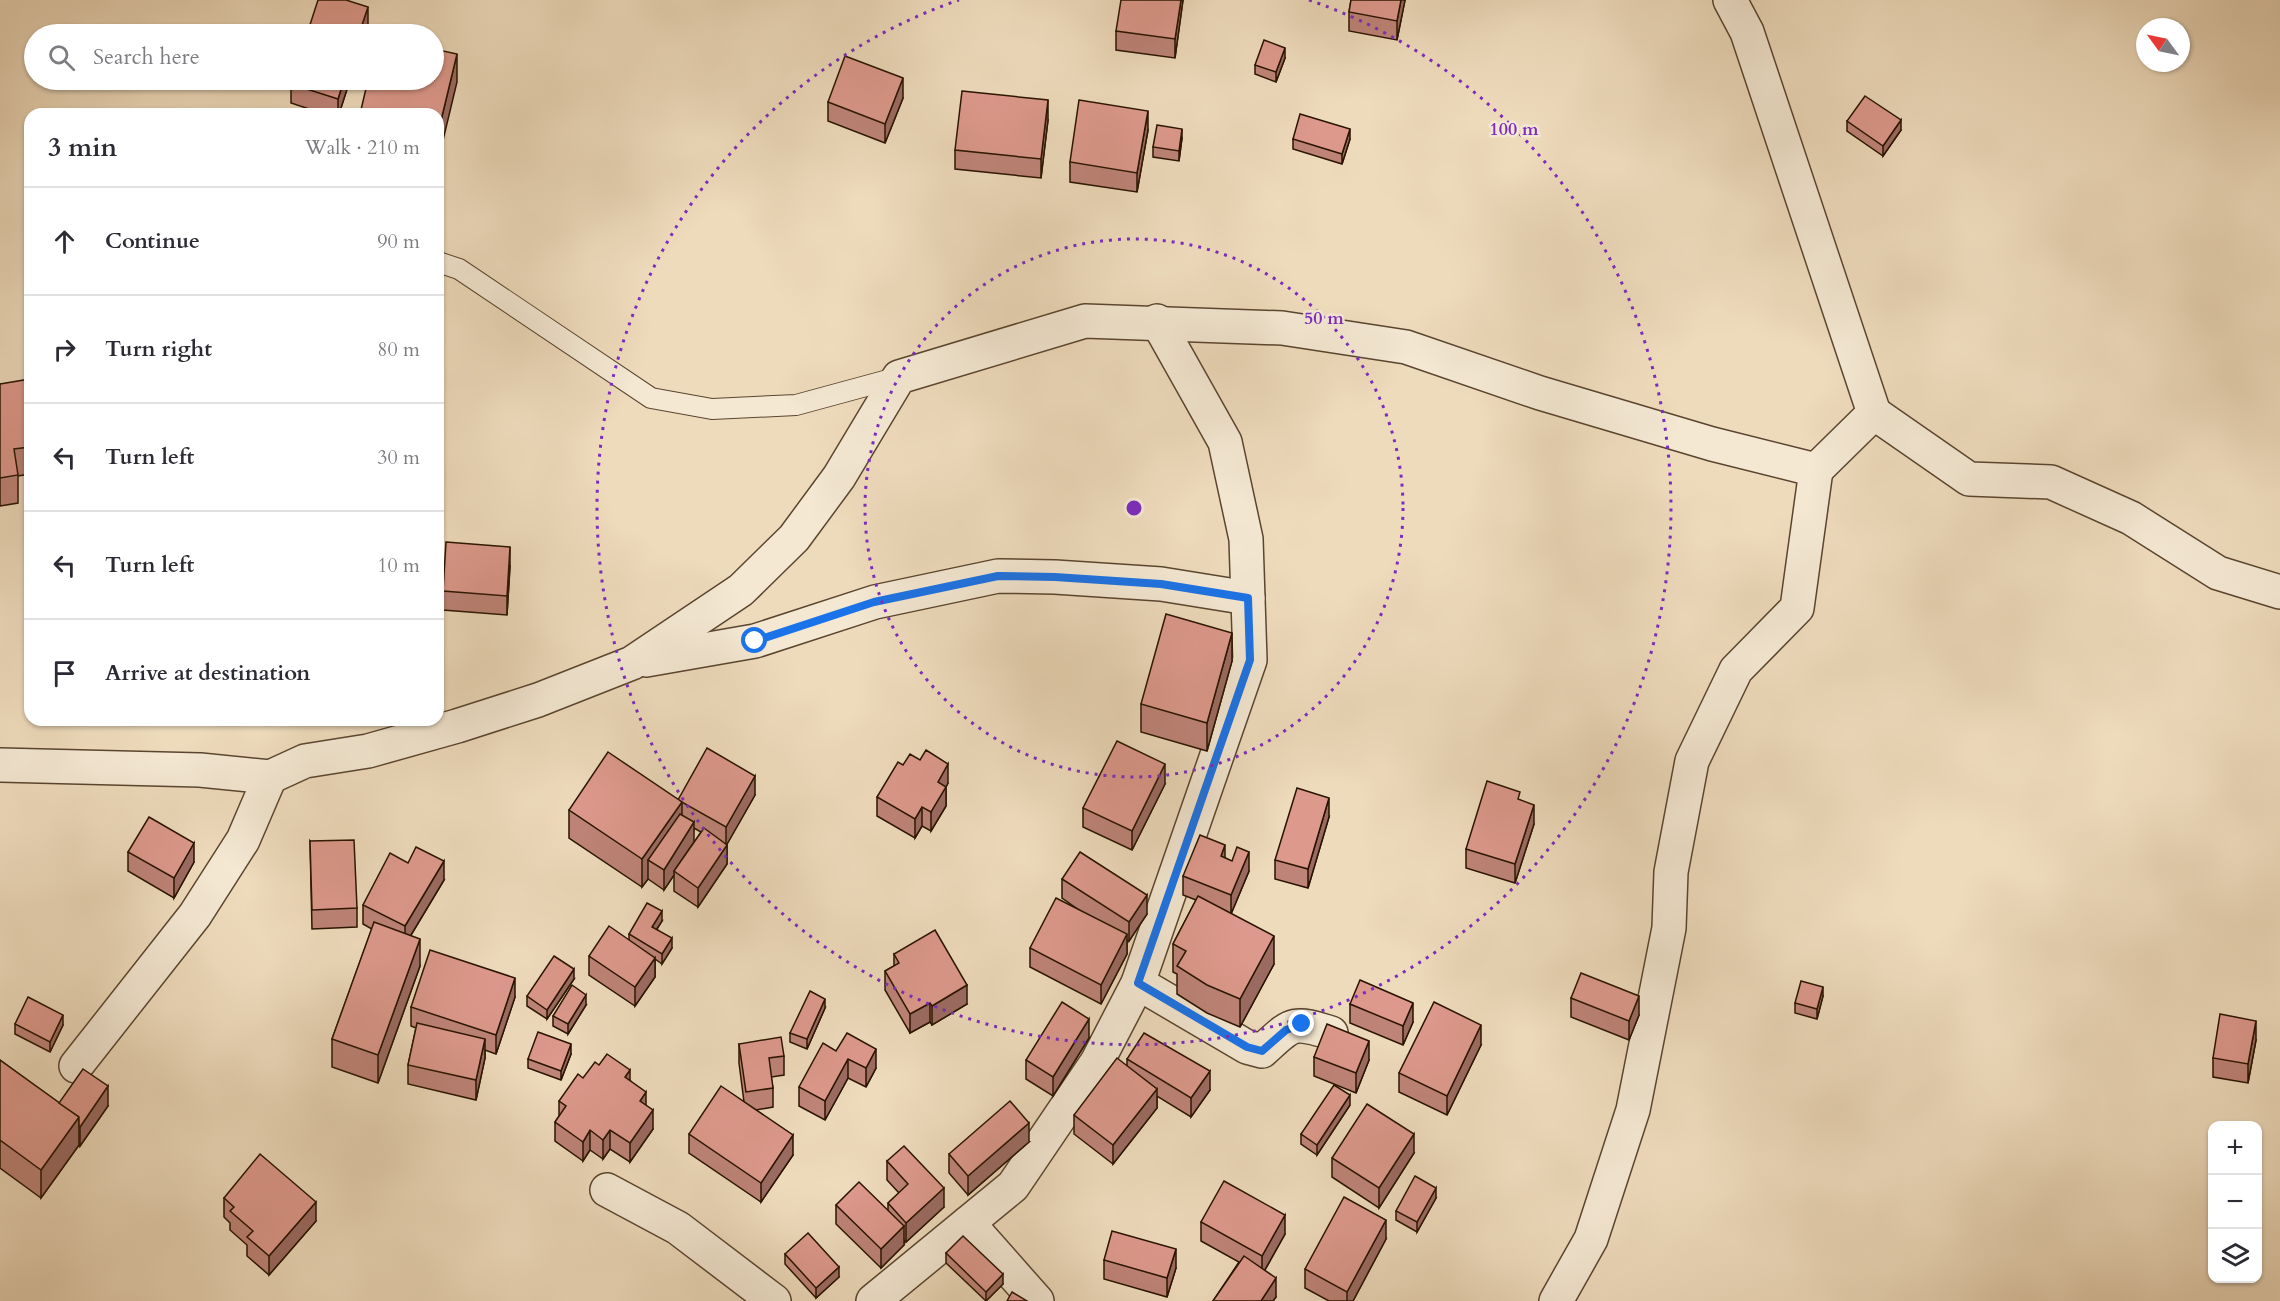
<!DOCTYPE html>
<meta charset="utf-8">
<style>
:root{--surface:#fff;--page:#f2f2f3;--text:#2b2b33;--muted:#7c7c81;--line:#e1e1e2}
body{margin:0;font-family:Cardo,serif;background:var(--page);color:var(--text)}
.controls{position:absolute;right:18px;bottom:18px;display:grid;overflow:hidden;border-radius:12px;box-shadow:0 2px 4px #0004}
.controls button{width:54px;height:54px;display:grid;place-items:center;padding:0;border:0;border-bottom:2px solid var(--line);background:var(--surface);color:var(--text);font:30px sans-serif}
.compass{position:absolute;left:2136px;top:18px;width:54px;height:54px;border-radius:50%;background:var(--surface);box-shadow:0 2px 4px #0004;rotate:303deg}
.stop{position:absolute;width:18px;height:18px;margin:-14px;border:4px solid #1a73e8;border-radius:50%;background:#fff}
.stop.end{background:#1a73e8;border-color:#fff;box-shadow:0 2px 6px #0008}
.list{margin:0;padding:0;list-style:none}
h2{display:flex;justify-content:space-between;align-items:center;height:78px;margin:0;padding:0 24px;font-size:26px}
h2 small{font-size:20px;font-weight:400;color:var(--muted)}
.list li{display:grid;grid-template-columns:39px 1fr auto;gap:18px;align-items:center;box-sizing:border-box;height:108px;padding:0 24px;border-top:2px solid var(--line)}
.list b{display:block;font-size:22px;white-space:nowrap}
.list em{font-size:20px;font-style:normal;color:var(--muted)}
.icon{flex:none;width:33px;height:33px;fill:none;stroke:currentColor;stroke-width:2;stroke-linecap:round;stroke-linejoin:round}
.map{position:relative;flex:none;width:2280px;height:1301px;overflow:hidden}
.search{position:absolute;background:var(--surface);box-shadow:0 2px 4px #0004;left:24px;top:24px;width:420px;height:66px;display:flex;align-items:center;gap:15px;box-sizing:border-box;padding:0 21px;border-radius:33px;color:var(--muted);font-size:22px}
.panel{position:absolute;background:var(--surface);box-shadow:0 2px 4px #0004;left:24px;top:108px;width:420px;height:618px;border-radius:18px}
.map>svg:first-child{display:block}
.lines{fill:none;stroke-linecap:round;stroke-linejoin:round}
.lane-casing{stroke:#5a452f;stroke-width:22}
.street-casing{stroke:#5a452f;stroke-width:36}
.lane{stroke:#f4e8d3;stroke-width:20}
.street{stroke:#f4e8d3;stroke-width:33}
.wall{fill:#be8478;stroke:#291300;stroke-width:1.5;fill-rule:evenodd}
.shaded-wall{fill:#9b6b62;stroke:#291300;stroke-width:1.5}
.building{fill:#dd998c;stroke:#291300;stroke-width:1.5}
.route{stroke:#1a73e8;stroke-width:8}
.ring{fill:none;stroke:#7b2cbf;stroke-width:3;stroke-dasharray:3 6}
.centre{fill:#7b2cbf;stroke:#f4e8d3;stroke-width:3}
.ring-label{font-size:18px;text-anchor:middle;font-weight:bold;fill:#7b2cbf;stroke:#f4e8d3;stroke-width:5;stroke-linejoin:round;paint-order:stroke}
</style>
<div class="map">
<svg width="2280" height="1301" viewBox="0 0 2280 1301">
<rect width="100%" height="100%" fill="#eedbbc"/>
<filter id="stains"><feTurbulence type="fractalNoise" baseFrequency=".00333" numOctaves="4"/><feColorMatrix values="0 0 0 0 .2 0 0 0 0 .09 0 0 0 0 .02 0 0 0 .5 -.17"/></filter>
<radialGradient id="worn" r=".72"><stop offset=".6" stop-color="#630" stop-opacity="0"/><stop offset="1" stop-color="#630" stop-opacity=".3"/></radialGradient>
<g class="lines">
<defs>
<path id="lane" d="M438 262 459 269 651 398 712 409 796 405 899 377"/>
<g id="street">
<path d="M1730 0 1747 32 1874 413"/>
<path d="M646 660 755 641 875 602 998 576 1055 577 1161 584 1248 598"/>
<path d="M0 765 200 770 270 777 305 761 368 751 457 726 538 700 632 663 741 590 794 538 839 477 899 377 1085 321 1282 328 1406 347 1540 393 1712 444 1816 470 1874 413 1969 479 2051 482 2131 518 2218 573 2280 592"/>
<path d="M1138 983 1247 1047 1262 1051C1292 1024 1291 1020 1331 1033"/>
<path d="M76 1066 195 915 243 840 270 777"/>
<path d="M607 1190 678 1228 774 1301"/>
<path d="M968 1223 1037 1301"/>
<path d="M873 1301 1013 1186 1097 1062 1138 983 1250 660 1246 539 1225 442 1157 321"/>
<path d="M1556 1301 1591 1239 1633 1110 1669 928 1671 872 1692 761 1736 670 1797 608 1816 470"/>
</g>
</defs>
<use href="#lane" class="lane-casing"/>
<use href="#street" class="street-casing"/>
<use href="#lane" class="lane"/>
<use href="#street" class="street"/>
</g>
<g class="wall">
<path d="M1183 0 1175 58 1116 50V31Z"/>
<path d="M1351 0H1405L1397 40 1349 31V12Z"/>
<path d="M1285 58 1276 82 1255 74V65Z"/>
<path d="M292 80H350L339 114H324L291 103V84Z"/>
<path d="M903 98 885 143 828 121V102Z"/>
<path d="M1048 120 1041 178 955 169V150Z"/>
<path d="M1847 121 1901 130 1883 156 1847 131Z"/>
<path d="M1148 130 1137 192 1070 182V162Z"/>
<path d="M1182 138 1179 161 1153 157V147Z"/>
<path d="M1293 139H1350L1342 164 1293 149Z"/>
<path d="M30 382V474L18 476V503L0 506V384Z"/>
<path d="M510 566 507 615 443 610V591Z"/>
<path d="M1232 661 1207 751 1141 732V704Z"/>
<path d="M903 765 948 783 946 787V806L931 831 922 826 915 838 877 816V797Z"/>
<path d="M1165 784 1132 850 1083 827V808Z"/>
<path d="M755 795 727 844V864L698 907 674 891V875L664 890 648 879 642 887 569 838V810L678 799ZM694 828 701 832 691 847Z"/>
<path d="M1520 800 1534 824 1515 883 1466 868V849Z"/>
<path d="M1329 817 1308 888 1275 879V860Z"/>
<path d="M310 841 357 908V927L312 929Z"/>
<path d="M128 852 194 862 174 898 128 871Z"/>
<path d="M1225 858 1249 871 1231 914 1274 964 1240 1027 1207 1013 1177 994V974L1173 972V944L1196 900 1183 895V876Z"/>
<path d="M1062 879 1147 914 1129 941 1127 940V954L1101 1004 1030 967V948L1079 910 1062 898Z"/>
<path d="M444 880 411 935 420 966 378 1083 332 1067V1039L372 929 363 924V905Z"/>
<path d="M662 921 657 929 672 948 662 964 655 959V977L635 1006 589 975V956L629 940V934Z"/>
<path d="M894 954 967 1004 932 1025 930 1022 910 1033 885 990V971L894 966Z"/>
<path d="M574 979 547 1019 527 1006V996Z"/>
<path d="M1823 996 1817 1019 1795 1013V1003Z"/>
<path d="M515 997 496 1054 485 1050V1058L476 1100 408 1084V1065L416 1028 411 1026V1007Z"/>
<path d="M1571 998 1639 1015 1629 1040 1571 1017Z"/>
<path d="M1350 1004 1413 1022 1403 1045 1350 1023Z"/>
<path d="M586 1005 568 1034 553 1026V1016Z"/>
<path d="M825 1008 807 1049 790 1042V1033Z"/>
<path d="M15 1024 63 1025 50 1052 15 1034Z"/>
<path d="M1089 1038 1053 1096 1026 1079V1060Z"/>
<path d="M2256 1040 2248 1083 2213 1077V1058Z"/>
<path d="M739 1044 784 1056V1075L771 1077 773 1088V1107L756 1110 793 1155 761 1202 689 1153V1134L744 1102 739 1063Z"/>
<path d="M1481 1045 1447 1115 1399 1092V1073Z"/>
<path d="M836 1051 876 1068 866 1087 848 1078 825 1120 799 1106V1087Z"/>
<path d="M571 1054 561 1080 528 1068V1059Z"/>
<path d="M1314 1057 1369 1060 1356 1093 1314 1076Z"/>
<path d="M1127 1059 1210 1090 1191 1117 1157 1096V1108L1113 1164 1074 1134V1115L1127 1066Z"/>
<path d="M0 1060 59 1103 108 1106 80 1146 79 1145 41 1198 0 1168Z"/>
<path d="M583 1078 630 1080 646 1105 653 1129 630 1162 610 1149 603 1159 590 1150 583 1161 555 1141V1122L559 1116V1101Z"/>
<path d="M1350 1105 1317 1155 1301 1144V1134Z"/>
<path d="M1029 1142 968 1195 949 1173V1154Z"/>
<path d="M1414 1153 1379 1208 1332 1177V1158Z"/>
<path d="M887 1161 944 1207 906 1242 904 1240V1245L881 1268 836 1224V1205L888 1210V1203L899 1193 887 1180Z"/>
<path d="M224 1198 316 1221 269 1275 247 1256V1245L230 1230V1223L224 1217Z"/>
<path d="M1436 1198 1417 1232 1396 1220V1211Z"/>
<path d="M1201 1222 1285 1234 1265 1270 1276 1297 1273 1301H1213L1239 1262 1201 1241Z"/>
<path d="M1386 1239 1353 1301H1329L1305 1288V1269Z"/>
<path d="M946 1253 1003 1284 986 1301 946 1263Z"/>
<path d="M785 1254 839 1277 816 1298 785 1264Z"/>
<path d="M1104 1260 1176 1268 1167 1297 1104 1279Z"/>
</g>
<g class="shaded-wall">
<path d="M1181 0H1183L1175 58V39Z"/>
<path d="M1401 0H1405L1397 40V21Z"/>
<path d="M368 7V26L365 34H359Z"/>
<path d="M1285 48V58L1276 82V72Z"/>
<path d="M457 54V82L438 161V133Z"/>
<path d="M903 78V98L885 143V124Z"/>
<path d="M344 80H350L339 114H338V99Z"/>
<path d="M1048 100V120L1041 178V159Z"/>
<path d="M1148 111V130L1137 192V173Z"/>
<path d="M1901 120V130L1883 156V146Z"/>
<path d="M1182 129V138L1179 161V151Z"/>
<path d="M1350 129V139L1342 164V154Z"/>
<path d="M510 547V566L507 615V596Z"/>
<path d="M1232 633V661L1207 751V723Z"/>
<path d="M948 764V783L946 787V806L931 831V812L938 782Z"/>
<path d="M1165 764V784L1132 850V831Z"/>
<path d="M755 776V795L726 846V827Z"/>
<path d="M1329 798V817L1308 888V869Z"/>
<path d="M682 802V830L648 860V879L642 887V859Z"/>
<path d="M1534 805V824L1515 883V864Z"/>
<path d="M922 807V826L915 838V819Z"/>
<path d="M694 822V842L674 871V875L664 890V870Z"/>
<path d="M194 843V862L174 898V878Z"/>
<path d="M727 845V864L698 907V888Z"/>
<path d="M1225 845V864L1221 856Z"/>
<path d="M1249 852V871L1231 914V895Z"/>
<path d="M444 861V880L405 945V926Z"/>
<path d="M1147 895V914L1129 941V922Z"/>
<path d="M662 911V921L652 936V927Z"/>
<path d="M1127 934V954L1101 1004V985Z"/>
<path d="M1274 936V964L1240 1027V999Z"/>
<path d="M672 938V948L662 964V954Z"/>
<path d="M420 939V966L378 1083V1055Z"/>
<path d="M655 958V977L635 1006V987Z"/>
<path d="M574 969V979L547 1019V1010Z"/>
<path d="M515 978V997L496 1054V1035Z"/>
<path d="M967 985V1004L932 1025V1006Z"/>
<path d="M1823 987V996L1817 1019V1009Z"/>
<path d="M586 995V1005L568 1034V1024Z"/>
<path d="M1639 996V1015L1629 1040V1021Z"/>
<path d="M825 999V1008L807 1049V1039Z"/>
<path d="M930 1003V1022L910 1033V1014Z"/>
<path d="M1413 1003V1022L1403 1045V1026Z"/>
<path d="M63 1015V1025L50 1052V1042Z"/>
<path d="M1089 1019V1038L1053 1096V1077Z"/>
<path d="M2256 1021V1040L2248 1083V1064Z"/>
<path d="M1481 1025V1045L1447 1115V1096Z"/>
<path d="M485 1039V1058L476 1100V1080Z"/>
<path d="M1369 1041V1060L1356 1093V1073Z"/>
<path d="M571 1044V1054L561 1080V1071Z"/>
<path d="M876 1049V1068L866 1087V1068Z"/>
<path d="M848 1059V1078L825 1120V1101Z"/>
<path d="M630 1070V1089L625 1077Z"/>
<path d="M1210 1071V1090L1191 1117V1098Z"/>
<path d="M108 1086V1106L80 1146V1127Z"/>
<path d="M1157 1089V1108L1113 1164V1145Z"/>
<path d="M646 1092V1112L640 1101Z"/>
<path d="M1350 1095V1105L1317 1155V1145Z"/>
<path d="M653 1110V1129L630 1162V1143Z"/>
<path d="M79 1117V1145L41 1198V1170Z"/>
<path d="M1029 1123V1142L968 1195V1176Z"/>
<path d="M590 1130V1150L583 1161V1142Z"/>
<path d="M610 1130V1149L603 1159V1140Z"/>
<path d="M1414 1134V1153L1379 1208V1188Z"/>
<path d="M793 1135V1155L761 1202V1183Z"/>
<path d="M944 1188V1207L906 1242V1223Z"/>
<path d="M1436 1188V1198L1417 1232V1222Z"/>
<path d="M316 1202V1221L269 1275V1256Z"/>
<path d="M1285 1215V1234L1262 1275V1256Z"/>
<path d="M1386 1220V1239L1353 1301H1347V1292Z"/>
<path d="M904 1226V1245L881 1268V1249Z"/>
<path d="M1176 1249V1268L1167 1297V1278Z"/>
<path d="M839 1267V1277L816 1298V1288Z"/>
<path d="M1003 1274V1284L986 1301V1292Z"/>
<path d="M1276 1278V1297L1273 1301H1261Z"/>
</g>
<g class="building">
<path d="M318 0H346L368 7 359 34H307Z"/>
<path d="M1121 0H1181L1175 39 1116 31Z"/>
<path d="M1351 0H1401L1397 21 1349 12Z"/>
<path d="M1264 40 1285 48 1276 72 1255 65Z"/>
<path d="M434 49 457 54 438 133V114H360L368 80H434Z"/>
<path d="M845 56 903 78 885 124 828 102Z"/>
<path d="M292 80H344L338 99 291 84Z"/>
<path d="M962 91 1048 100 1041 159 955 150Z"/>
<path d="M1865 96 1901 120 1883 146 1847 121Z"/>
<path d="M1079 100 1148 111 1137 173 1070 162Z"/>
<path d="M1300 114 1350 129 1342 154 1293 139Z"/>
<path d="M1157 125 1182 129 1179 151 1153 147Z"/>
<path d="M30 379V447L14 449 18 475 0 478V384Z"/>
<path d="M446 542 510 547 507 596 443 591Z"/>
<path d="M1166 614 1232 633 1207 723 1141 704Z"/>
<path d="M1117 741 1165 764 1132 831 1083 808Z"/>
<path d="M707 748 755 776 726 827 678 800Z"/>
<path d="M926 750 948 764 938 782 946 787 931 812 922 807 915 819 877 797 898 762 903 765 910 754 920 760Z"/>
<path d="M608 752 682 802 642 859 569 810Z"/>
<path d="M1487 781 1520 792 1518 799 1534 805 1515 864 1466 849Z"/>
<path d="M1297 788 1329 798 1308 869 1275 860Z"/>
<path d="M680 814 694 822 664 870 648 860Z"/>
<path d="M149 817 194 843 174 878 128 852Z"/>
<path d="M704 828 727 845 698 888 674 871Z"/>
<path d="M1200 835 1225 845 1221 856 1232 861 1237 847 1249 852 1231 895 1183 876Z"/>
<path d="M354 840 357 908 312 910 310 841Z"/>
<path d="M416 847 444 861 405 926 363 905 390 853 408 863Z"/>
<path d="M1080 852 1147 895 1129 922 1062 879Z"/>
<path d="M1198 896 1274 936 1240 999 1207 985 1177 966 1186 951 1173 944Z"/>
<path d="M1056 898 1127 934 1101 985 1030 948Z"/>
<path d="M647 903 662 911 652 927 672 938 662 954 629 934Z"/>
<path d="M374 922 420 939 378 1055 332 1039Z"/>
<path d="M609 926 655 958 635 987 589 956Z"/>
<path d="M935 930 967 985 932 1006 930 1003 910 1014 885 971 899 963 894 954Z"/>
<path d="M430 950 515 978 496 1035 411 1007Z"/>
<path d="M554 956 574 969 547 1010 527 996Z"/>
<path d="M1581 973 1639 996 1629 1021 1571 998Z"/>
<path d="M1360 980 1413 1003 1403 1026 1350 1004Z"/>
<path d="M1801 981 1823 987 1817 1009 1795 1003Z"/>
<path d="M572 985 586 995 568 1024 553 1016Z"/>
<path d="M810 991 825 999 807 1039 790 1033Z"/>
<path d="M28 997 63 1015 50 1042 15 1024Z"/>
<path d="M1062 1002 1089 1019 1053 1077 1026 1060Z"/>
<path d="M1434 1002 1481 1025 1447 1096 1399 1073Z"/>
<path d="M2220 1014 2256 1021 2248 1064 2213 1058Z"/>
<path d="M417 1023 485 1039 476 1080 408 1065Z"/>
<path d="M1327 1024 1369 1041 1356 1073 1314 1057Z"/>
<path d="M538 1032 571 1044 561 1071 528 1059Z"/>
<path d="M847 1033 876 1049 866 1068 848 1059 825 1101 799 1087 823 1043 836 1051Z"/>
<path d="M1144 1033 1210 1071 1191 1098 1127 1059Z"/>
<path d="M781 1037 784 1056 769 1058 773 1088 746 1092 739 1044Z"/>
<path d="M607 1054 630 1070 625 1077 646 1092 640 1101 653 1110 630 1143 610 1130 603 1140 590 1130 583 1142 555 1122 566 1106 559 1101 578 1074 583 1078 595 1062 599 1065Z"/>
<path d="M1117 1058 1157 1089 1113 1145 1074 1115Z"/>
<path d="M0 1060 79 1117 41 1170 0 1140Z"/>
<path d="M83 1069 108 1086 80 1127 79 1126V1117L59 1103Z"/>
<path d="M1334 1085 1350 1095 1317 1145 1301 1134Z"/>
<path d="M721 1086 793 1135 761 1183 689 1134Z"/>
<path d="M1010 1101 1029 1123 968 1176 949 1154Z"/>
<path d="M1367 1104 1414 1134 1379 1188 1332 1158Z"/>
<path d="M904 1146 944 1188 906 1223 888 1203 908 1184 887 1161Z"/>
<path d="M260 1154 316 1202 269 1256 247 1237 253 1231 230 1211 234 1207 224 1198Z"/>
<path d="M1415 1176 1436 1188 1417 1222 1396 1211Z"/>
<path d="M1224 1181 1285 1215 1262 1256 1201 1222Z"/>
<path d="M859 1182 904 1226 881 1249 836 1205Z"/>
<path d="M1344 1197 1386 1220 1347 1292 1305 1269Z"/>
<path d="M1112 1231 1176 1249 1167 1278 1104 1260Z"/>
<path d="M808 1233 839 1267 816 1288 785 1254Z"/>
<path d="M963 1236 1003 1274 986 1292 946 1253Z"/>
<path d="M1244 1256 1276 1278 1261 1301H1213Z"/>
<path d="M1012 1292 1027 1301H1007Z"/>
</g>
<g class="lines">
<path class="route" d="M755 641 874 602 998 576 1055 577 1161 584 1248 598 1250 660 1138 983 1247 1047 1262 1051 1286 1030 1302 1024"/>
</g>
<g class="ring">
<circle cx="1134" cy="508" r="269"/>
<path d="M1309 0A537 537 0 1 1 959 0"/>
</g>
<circle cx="1134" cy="508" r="9" class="centre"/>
<g class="ring-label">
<text x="1514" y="135">100 m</text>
<text x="1324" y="324">50 m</text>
</g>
<rect width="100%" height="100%" filter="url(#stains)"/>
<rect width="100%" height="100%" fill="url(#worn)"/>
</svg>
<div class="controls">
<button>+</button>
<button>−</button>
<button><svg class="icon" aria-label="layers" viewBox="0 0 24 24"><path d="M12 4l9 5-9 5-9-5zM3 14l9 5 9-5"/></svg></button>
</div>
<svg class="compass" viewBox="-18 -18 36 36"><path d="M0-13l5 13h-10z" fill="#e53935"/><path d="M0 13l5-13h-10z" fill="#7c7c81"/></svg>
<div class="stop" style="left:755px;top:641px"></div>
<div class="stop end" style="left:1302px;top:1024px"></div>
<div class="search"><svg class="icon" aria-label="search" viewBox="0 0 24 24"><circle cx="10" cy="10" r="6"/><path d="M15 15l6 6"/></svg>Search here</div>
<section class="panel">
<h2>3 min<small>Walk · 210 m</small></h2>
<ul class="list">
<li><svg class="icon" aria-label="ahead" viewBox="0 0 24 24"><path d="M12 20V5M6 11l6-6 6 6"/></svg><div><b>Continue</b></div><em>90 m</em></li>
<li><svg class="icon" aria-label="right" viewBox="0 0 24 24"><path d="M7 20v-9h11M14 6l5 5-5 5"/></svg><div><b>Turn right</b></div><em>80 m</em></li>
<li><svg class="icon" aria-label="left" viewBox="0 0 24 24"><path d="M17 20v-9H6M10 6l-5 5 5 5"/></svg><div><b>Turn left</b></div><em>30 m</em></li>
<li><svg class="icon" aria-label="left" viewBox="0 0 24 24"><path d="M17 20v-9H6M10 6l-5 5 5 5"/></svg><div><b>Turn left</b></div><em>10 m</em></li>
<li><svg class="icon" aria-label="arrive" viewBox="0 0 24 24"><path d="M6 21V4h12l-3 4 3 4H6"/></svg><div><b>Arrive at destination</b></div></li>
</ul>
</section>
</div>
